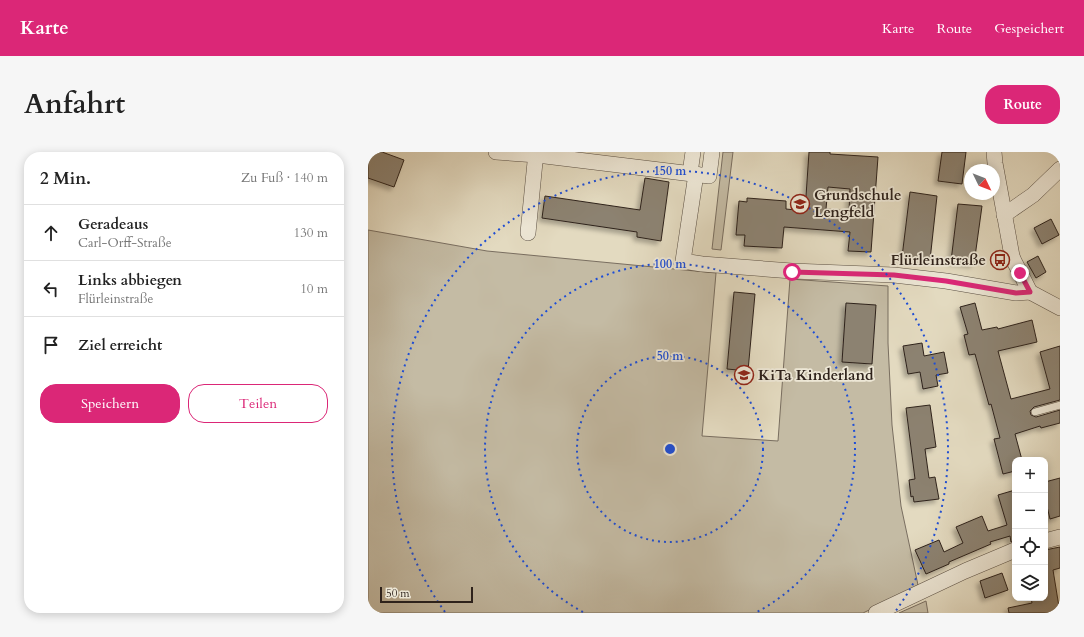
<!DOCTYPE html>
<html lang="de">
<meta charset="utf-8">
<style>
:root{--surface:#fff;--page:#f6f6f6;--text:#222;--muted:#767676;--line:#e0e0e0;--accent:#db2777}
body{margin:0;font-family:Cardo,serif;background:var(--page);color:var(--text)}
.controls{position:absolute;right:12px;bottom:12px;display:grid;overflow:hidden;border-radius:8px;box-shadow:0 2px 10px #0003}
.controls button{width:36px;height:36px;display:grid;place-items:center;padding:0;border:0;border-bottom:1px solid var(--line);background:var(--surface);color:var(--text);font:20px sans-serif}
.compass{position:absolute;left:596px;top:12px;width:36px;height:36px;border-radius:50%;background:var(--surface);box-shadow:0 2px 10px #0003;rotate:133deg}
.scale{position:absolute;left:12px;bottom:10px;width:93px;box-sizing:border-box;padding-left:4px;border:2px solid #2e221b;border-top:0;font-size:11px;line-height:14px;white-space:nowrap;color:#2e221b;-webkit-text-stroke:3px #ede7d6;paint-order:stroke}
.stop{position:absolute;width:12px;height:12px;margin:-9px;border:3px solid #db2777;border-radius:50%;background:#fff}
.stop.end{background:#db2777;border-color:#fff;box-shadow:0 1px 4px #0008}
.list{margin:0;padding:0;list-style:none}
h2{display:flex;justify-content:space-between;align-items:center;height:52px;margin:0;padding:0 16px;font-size:17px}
h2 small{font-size:13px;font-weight:400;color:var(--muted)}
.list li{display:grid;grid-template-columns:26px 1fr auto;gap:12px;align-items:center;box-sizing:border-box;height:56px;padding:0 16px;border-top:1px solid var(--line)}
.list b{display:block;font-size:15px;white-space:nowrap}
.list p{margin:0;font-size:13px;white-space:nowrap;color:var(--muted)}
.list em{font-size:13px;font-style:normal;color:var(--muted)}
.actions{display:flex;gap:8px;padding:12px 16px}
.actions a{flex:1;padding:9px 0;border:1px solid var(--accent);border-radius:16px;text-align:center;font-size:14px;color:var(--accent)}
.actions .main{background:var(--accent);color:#fff}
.icon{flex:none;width:22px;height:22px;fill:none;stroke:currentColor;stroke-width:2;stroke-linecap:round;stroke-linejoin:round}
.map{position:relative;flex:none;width:692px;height:461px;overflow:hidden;border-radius:16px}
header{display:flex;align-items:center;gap:24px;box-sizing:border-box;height:56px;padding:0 20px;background:var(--accent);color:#fff}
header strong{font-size:19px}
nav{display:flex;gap:22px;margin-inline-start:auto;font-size:14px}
.intro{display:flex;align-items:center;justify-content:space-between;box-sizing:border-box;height:96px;padding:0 24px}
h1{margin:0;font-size:28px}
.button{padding:10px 18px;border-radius:16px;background:var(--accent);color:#fff;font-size:14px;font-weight:700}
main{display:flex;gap:24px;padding:0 24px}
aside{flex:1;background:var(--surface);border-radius:16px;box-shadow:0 2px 10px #0003}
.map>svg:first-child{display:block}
.green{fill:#c4bba4;stroke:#796e60}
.building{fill:#8c8271;stroke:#2e221b;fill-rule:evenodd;filter:url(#shadow)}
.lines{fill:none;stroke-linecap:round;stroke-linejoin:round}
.service-casing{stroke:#5b5044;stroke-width:8}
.minor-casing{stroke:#5b5044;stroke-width:16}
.service{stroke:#ede7d6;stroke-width:7}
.minor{stroke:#ede7d6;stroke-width:15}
.route{stroke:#db2777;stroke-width:5}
.ring{fill:none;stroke:#1d4ed8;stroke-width:2;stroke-dasharray:2 4}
.labels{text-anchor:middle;stroke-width:3.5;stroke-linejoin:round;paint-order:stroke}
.poi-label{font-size:15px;font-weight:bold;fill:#2e221b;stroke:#ede7d6;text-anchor:start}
.centre{fill:#1d4ed8;stroke:#ede7d6;stroke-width:2}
.ring-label{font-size:12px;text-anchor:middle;font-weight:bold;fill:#1d4ed8;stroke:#ede7d6;stroke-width:3.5;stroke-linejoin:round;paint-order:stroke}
</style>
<header>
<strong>Karte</strong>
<nav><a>Karte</a><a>Route</a><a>Gespeichert</a></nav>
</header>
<div class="intro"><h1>Anfahrt</h1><a class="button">Route</a></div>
<main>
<aside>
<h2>2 Min.<small>Zu Fuß · 140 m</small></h2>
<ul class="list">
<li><svg class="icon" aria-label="ahead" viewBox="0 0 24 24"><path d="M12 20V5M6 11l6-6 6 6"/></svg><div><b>Geradeaus</b><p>Carl-Orff-Straße</p></div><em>130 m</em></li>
<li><svg class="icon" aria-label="left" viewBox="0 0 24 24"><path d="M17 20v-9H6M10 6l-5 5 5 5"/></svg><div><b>Links abbiegen</b><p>Flürleinstraße</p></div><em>10 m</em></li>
<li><svg class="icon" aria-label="arrive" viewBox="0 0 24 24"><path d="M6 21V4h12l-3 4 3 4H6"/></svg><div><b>Ziel erreicht</b></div></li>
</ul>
<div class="actions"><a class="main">Speichern</a><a>Teilen</a></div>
</aside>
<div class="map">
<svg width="692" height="461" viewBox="0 0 692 461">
<defs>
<filter id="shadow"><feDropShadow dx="-3.5" dy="3.5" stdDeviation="2" flood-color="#0004"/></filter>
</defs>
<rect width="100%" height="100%" fill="#e3dac0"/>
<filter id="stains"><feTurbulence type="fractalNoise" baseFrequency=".005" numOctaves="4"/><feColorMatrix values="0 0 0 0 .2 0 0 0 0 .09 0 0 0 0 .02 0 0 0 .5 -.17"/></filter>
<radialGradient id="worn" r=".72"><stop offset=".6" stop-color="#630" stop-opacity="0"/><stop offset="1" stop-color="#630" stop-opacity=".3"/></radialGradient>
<g class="green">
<path d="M355 0H365L353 98 344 97Z"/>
<path d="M0 78 119 99 348 121 334 284 410 289 422 127 520 134V191L524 273 533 354 550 433 530 444 495 461H0Z"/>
<path d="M558 449 560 461H531Z"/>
</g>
<g class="building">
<path d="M0 0H14L36 8 26 35 0 26Z"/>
<path d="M441 0H462V2L510 5 503 100 480 99 482 80 416 75 414 96 376 94 377 83H368L371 49 379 50V46L418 49V57L437 59ZM460 35 482 37 481 59 458 57Z"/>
<path d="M574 0H598L594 32 570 29Z"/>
<path d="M277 26 301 30 293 89 269 85V80L174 66 177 44 272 58Z"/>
<path d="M542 40 569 44 562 108 534 105Z"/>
<path d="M590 52 614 54 606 112 583 109Z"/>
<path d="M683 67 691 83 674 92 666 76Z"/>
<path d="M670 104 678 120 668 126 659 110Z"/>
<path d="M366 140 387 142 380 219 359 217Z"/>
<path d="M478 151 508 153 504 212 474 210Z"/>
<path d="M607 151 614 178 629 175 630 177 664 168 669 190 630 199 643 247 682 237 672 200 692 194V248L666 255 662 259 663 263 668 265 692 258V271L673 276 672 274 647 282 654 308H647V319L635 322 626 287 632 286 623 252 621 253 607 202 601 203 596 183 600 182 592 155Z"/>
<path d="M554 191 556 204 576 200 580 221 568 223 570 234 555 237 552 220 540 222 535 194Z"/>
<path d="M562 253 568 295 557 297 561 326 567 325 571 347 546 350 545 344 543 345 541 328 547 327 538 256Z"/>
<path d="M692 326V364L682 367 677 346V330Z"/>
<path d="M647 338V389L643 390 642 384 622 390 623 392 581 410V412L558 422 547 398 571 388 576 400 595 391 588 375 614 364 620 379 639 373 630 343Z"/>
<path d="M692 395V416L685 418 692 461H641L640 456 664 451 663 446H677V398Z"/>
<path d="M634 421 640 438 617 446 612 429Z"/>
</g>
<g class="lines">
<defs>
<path id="service" d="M667 260 692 253"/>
<g id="minor">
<path d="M128 0 169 3 341 24 344 0"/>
<path d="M626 0 627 11 644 104 646 109 662 140 692 156"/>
<path d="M322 21 325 0"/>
<path d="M328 22 315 109 334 112 424 119 526 123 578 129 648 141 662 140"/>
<path d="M636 63 665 43 692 17"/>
<path d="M160 81 168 0"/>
<path d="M677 389 692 385"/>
<path d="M508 461 597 419 647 398"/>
</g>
</defs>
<use href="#service" class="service-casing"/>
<use href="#minor" class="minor-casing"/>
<use href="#service" class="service"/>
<use href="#minor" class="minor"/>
</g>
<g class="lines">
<path class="route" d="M424 120 526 123 578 129 648 141 662 140 652 121"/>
</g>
<g class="ring">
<circle cx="302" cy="297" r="93"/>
<path d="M215 460A185 185 0 1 1 389 460"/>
<path d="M77 460A278 278 0 1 1 527 460"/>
</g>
<defs>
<symbol id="school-ring" viewBox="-11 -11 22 22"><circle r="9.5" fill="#ede7d6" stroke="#8f2418" stroke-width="1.5"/><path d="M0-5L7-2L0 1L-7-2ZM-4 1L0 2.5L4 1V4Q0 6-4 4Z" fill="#8f2418"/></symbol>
<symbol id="bus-ring" viewBox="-11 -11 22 22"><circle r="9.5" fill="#ede7d6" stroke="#8f2418" stroke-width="1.5"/><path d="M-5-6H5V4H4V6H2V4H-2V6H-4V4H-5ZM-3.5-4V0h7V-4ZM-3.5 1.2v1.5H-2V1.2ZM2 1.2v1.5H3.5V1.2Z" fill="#8f2418"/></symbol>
</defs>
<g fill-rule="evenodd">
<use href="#school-ring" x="421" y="41" width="22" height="22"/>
<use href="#bus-ring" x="621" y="97" width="22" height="22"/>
<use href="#school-ring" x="365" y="212" width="22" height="22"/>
</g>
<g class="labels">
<g class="poi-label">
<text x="446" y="48">Grundschule<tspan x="446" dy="17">Lengfeld</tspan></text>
<text x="618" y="113" text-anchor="end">Flürleinstraße</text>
<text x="390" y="228">KiTa Kinderland</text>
</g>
</g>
<circle cx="302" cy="297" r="6" class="centre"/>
<g class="ring-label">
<text x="302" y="23">150 m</text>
<text x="302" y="116">100 m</text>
<text x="302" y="208">50 m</text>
</g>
<rect width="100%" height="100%" filter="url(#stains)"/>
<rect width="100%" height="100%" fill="url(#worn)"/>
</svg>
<div class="controls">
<button>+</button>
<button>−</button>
<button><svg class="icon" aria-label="locate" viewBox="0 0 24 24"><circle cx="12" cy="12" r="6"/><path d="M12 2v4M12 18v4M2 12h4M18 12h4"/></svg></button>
<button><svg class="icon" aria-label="layers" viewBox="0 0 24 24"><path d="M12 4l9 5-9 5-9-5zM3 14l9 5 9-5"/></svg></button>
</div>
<svg class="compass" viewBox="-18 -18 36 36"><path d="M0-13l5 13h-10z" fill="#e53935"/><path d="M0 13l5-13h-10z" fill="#767676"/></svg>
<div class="scale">50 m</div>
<div class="stop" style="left:424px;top:120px"></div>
<div class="stop end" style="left:652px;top:121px"></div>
</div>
</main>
